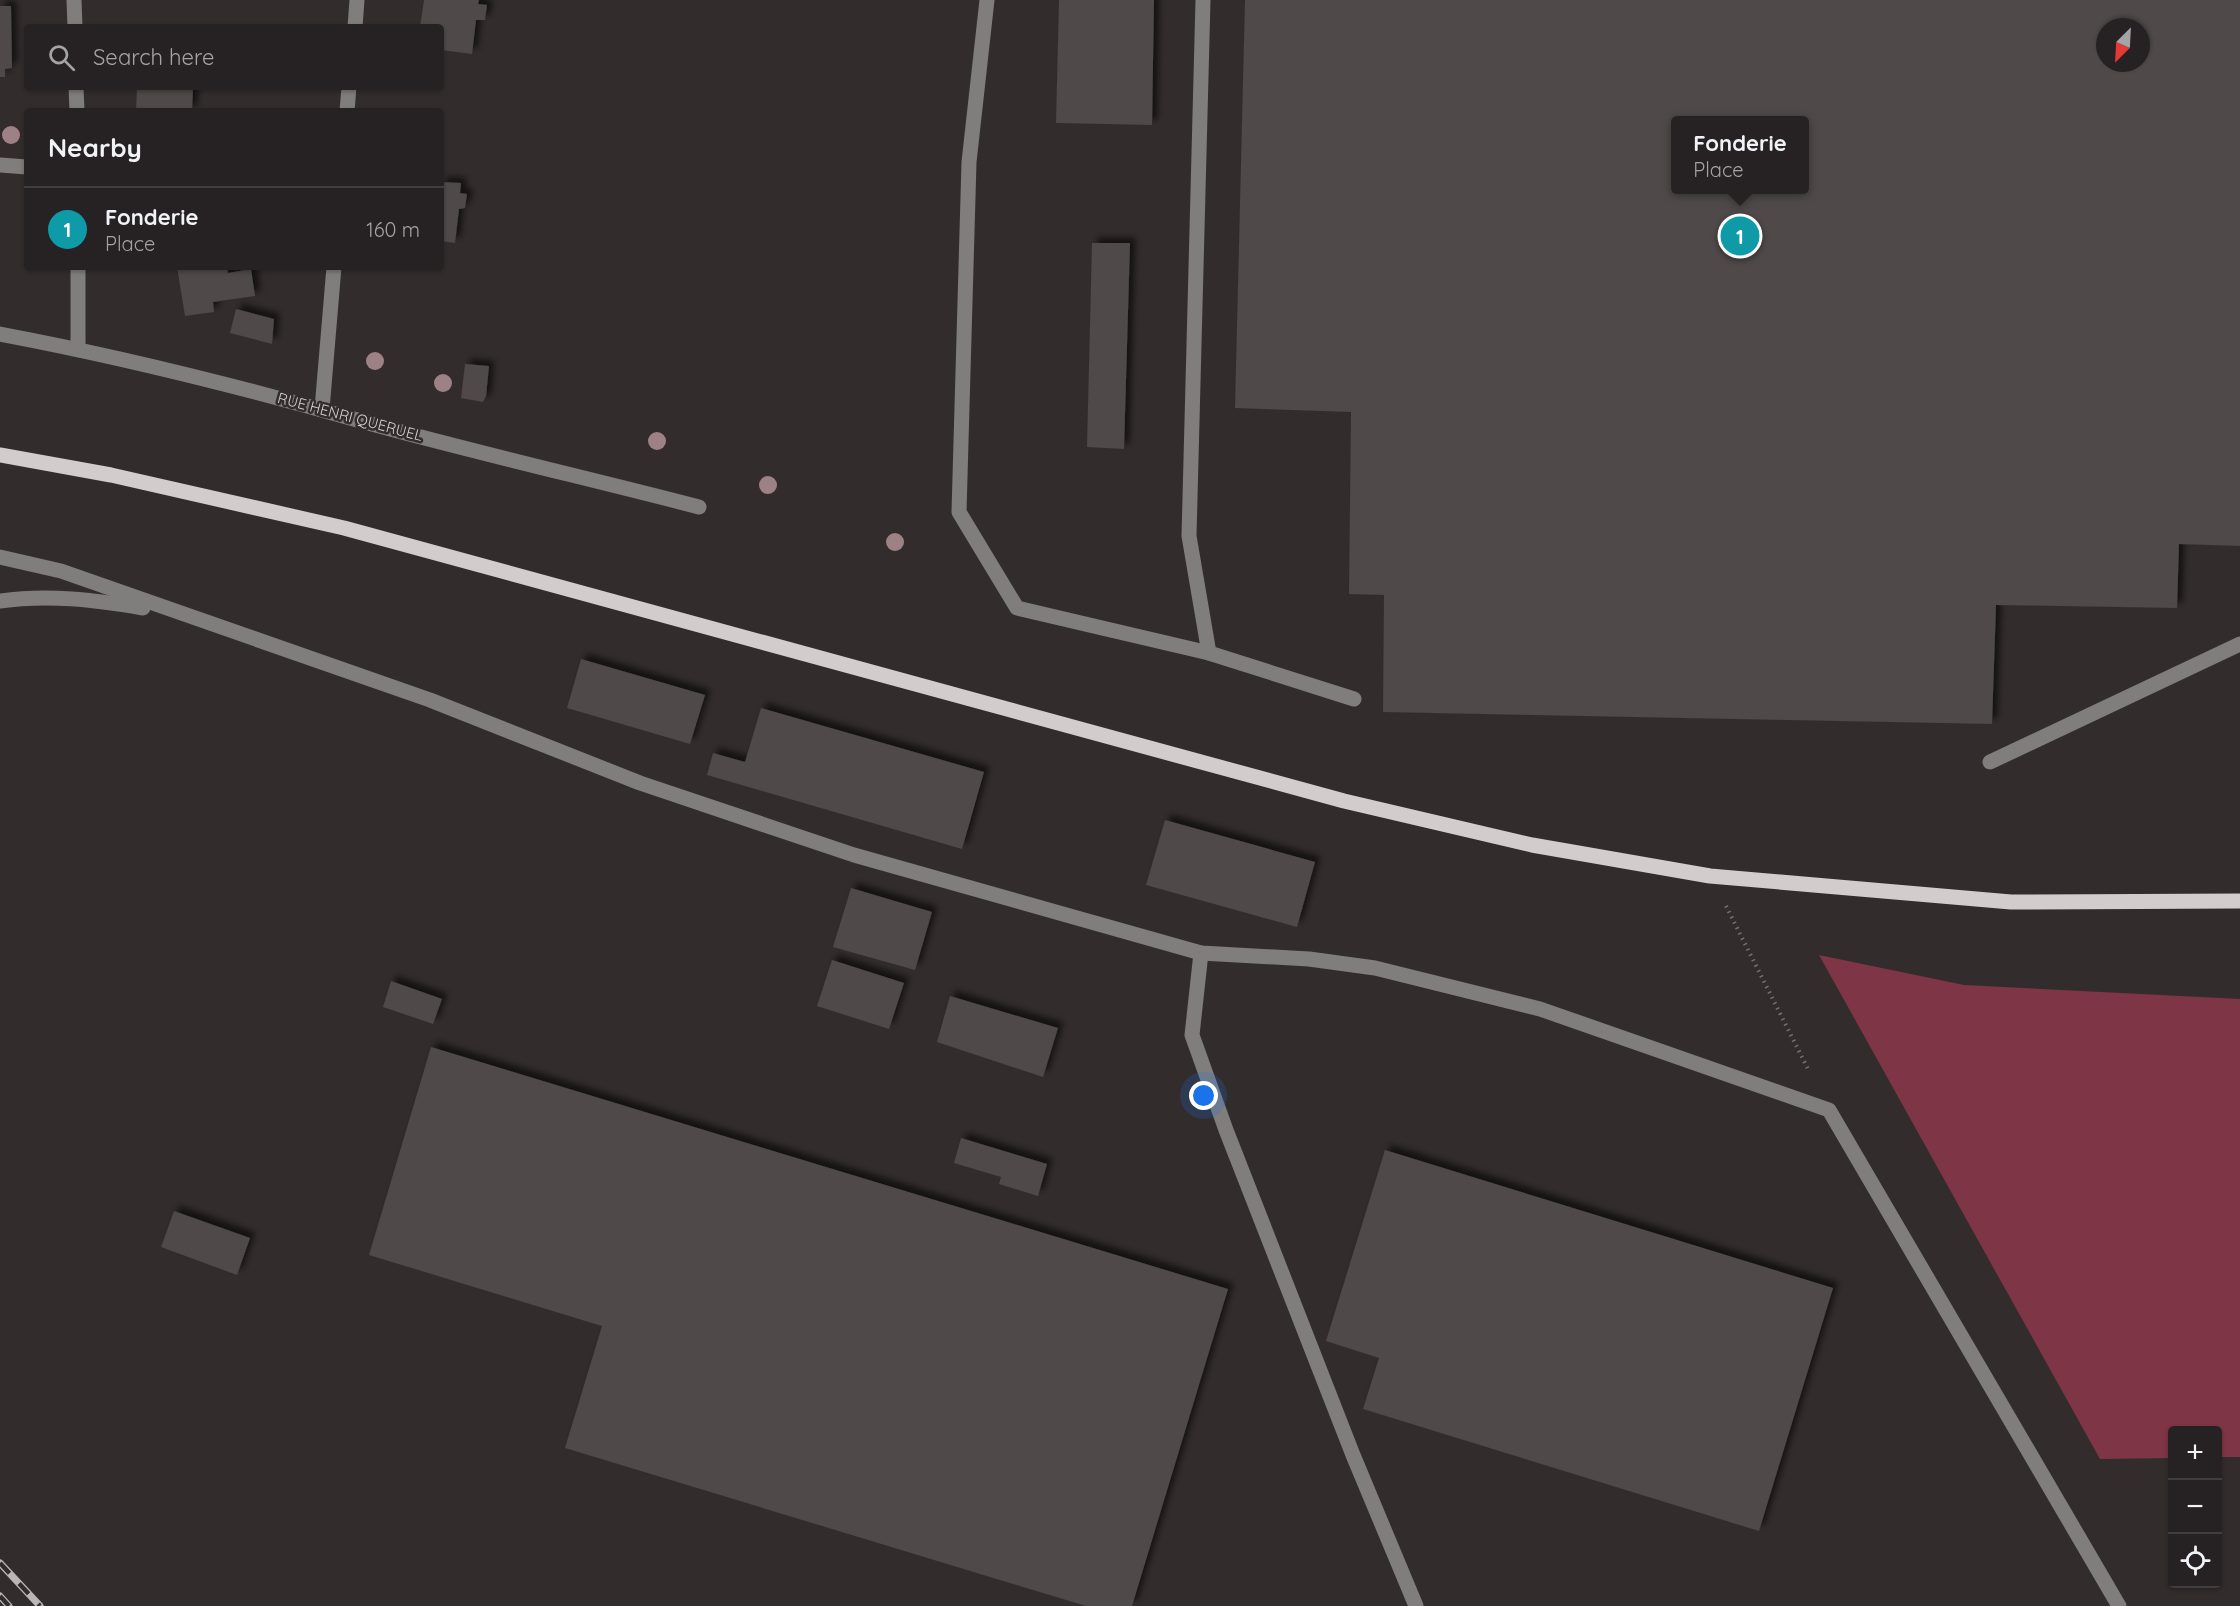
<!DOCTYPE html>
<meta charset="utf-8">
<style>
:root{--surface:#262122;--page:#322e2f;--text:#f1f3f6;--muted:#a4a3a5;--line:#423e40;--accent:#db2777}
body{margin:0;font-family:Quicksand,sans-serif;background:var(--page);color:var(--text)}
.controls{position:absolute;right:18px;bottom:18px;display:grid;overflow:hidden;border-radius:6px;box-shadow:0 2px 4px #0004}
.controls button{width:54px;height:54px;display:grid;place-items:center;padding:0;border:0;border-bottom:2px solid var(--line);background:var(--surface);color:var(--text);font:30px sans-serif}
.compass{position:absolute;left:2096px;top:18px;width:54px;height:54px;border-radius:50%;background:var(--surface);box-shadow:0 2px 4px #0004;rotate:204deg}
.you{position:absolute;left:1204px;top:1096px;width:21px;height:21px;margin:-15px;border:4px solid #fff;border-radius:50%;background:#1a73e8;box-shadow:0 0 0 9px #1a73e833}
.badge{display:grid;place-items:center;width:39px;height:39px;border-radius:50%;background:var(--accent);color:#fff;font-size:20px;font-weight:700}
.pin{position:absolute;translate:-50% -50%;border:3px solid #fff;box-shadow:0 2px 6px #0006}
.popup{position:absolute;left:1671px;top:116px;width:138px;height:78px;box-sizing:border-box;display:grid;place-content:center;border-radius:6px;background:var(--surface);filter:drop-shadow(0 2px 4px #0005);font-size:20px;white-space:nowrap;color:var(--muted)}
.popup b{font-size:22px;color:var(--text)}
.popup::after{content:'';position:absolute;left:50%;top:100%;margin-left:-12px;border:12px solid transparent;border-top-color:var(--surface)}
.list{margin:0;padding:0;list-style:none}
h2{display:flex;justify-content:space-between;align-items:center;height:78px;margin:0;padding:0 24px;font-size:26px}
h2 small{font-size:20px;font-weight:400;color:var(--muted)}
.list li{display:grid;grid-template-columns:39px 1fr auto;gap:18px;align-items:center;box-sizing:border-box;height:84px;padding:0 24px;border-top:2px solid var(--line)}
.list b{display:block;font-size:22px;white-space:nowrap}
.list p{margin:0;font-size:20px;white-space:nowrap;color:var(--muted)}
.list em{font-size:20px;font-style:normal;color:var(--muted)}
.icon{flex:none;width:33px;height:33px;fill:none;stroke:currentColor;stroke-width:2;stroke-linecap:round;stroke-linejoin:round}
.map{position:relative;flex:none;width:2240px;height:1606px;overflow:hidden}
.search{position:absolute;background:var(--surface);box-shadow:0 2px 4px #0004;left:24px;top:24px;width:420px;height:66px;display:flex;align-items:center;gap:15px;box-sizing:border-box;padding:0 21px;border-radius:6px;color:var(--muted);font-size:22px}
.panel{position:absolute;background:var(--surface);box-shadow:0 2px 4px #0004;left:24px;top:108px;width:420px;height:162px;border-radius:6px}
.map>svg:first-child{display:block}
.green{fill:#7e3545}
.building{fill:#4f4849;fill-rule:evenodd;filter:url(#shadow)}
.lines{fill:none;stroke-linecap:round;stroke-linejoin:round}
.path{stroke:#756f70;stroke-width:4;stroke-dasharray:1.5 4.5;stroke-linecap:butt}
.minor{stroke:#807d7d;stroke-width:15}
.major{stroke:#d3cccd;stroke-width:15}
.rail-casing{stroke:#bab6b6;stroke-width:7}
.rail{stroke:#332c2d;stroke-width:4.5;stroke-dasharray:14;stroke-linecap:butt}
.tree{fill:#9e8185}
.labels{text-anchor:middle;stroke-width:5;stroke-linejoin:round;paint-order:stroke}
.street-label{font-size:15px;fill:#d4d0d0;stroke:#332c2d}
</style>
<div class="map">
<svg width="2240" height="1606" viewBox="0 0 2240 1606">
<defs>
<filter id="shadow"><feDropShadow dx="5.5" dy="-5.5" stdDeviation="3" flood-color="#0009"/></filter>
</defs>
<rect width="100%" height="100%" fill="#332c2d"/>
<path class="green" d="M1819 955 1964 985 2240 999V1457H2218V1430H2172V1458L2100 1459Z"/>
<g class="building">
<path d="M424 0H479L478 4 487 5 485 20H476L472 54 441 50V27H420Z"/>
<path d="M1059 0H1154L1152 125 1056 123Z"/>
<path d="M1245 0H2240V546L2179 544 2177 608 1996 605 1992 724 1383 712 1384 595 1349 594 1351 412 1235 408ZM2105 27H2141V63H2105ZM1676 121H1804V190H1676Z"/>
<path d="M0 6H11L12 68 5 69V77H0Z"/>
<path d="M137 87H193L192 111H136Z"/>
<path d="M441 182 461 183 460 193 467 194 465 208 459 209 455 243 441 241Z"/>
<path d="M1092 243H1130L1124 449 1087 447Z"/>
<path d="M177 267H227L228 273 251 269 255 296 213 302 214 312 185 316Z"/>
<path d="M236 309 274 319 272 344 230 333Z"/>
<path d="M465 364 489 366 486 396 483 402 461 398Z"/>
<path d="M581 659 705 695 690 744 567 708Z"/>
<path d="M761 708 984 772 962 849 707 775 713 753 745 762Z"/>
<path d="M1165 820 1315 862 1297 927 1146 885Z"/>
<path d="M851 888 932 912 915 970 833 947Z"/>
<path d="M832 960 904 983 889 1029 817 1006Z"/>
<path d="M391 981 442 999 433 1024 383 1007Z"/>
<path d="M950 996 1058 1028 1043 1077 937 1042Z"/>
<path d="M431 1047 1228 1289 1132 1606H1086L565 1448 602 1326 369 1255Z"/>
<path d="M961 1138 1047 1164 1038 1196 999 1184 1001 1177 954 1163Z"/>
<path d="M1385 1150 1833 1288 1759 1531 1363 1409 1379 1358 1326 1341Z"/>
<path d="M174 1211 250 1238 237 1275 161 1247Z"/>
</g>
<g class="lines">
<path class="path" d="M1726 906 1809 1071"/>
<g class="minor">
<path d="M74 0 75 27"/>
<path d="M987 0 969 162 959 512 1017 608 1209 653"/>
<path d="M1203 0 1189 536 1209 653 1354 699"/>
<path d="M355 27 357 0"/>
<path d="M76 87 77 111"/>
<path d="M347 111 349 87"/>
<path d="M0 165 27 167"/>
<path d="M78 267V349"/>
<path d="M0 334C122 357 242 387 361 421 473 452 587 478 699 507"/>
<path d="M322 409 334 267"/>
<path d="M0 557 61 571 430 700 640 783 854 855 1201 953 1309 959 1375 968 1540 1009 1829 1110 2119 1606"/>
<path d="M0 601C48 594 95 600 143 608"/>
<path d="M1990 762 2240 644"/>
<path d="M1201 953 1192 1035 1226 1130 1353 1455 1416 1606"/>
</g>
<path class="major" d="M0 455 111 475 344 528 1344 801 1532 845 1710 876 2011 902 2240 901"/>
<defs>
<g id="rail">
<path d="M0 1563 40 1606"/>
<path d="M0 1596 9 1606"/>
</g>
</defs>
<use href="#rail" class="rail-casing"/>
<use href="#rail" class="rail"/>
</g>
<g class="tree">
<circle cx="11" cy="135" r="9"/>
<circle cx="375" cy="361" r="9"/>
<circle cx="443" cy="383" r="9"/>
<circle cx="657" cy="441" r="9"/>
<circle cx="768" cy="485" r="9"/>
<circle cx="895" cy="542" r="9"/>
</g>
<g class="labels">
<g class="street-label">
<text transform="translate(350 417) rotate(15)" y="5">RUE HENRI QUERUEL</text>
</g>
</g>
</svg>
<div class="controls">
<button>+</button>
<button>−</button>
<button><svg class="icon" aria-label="locate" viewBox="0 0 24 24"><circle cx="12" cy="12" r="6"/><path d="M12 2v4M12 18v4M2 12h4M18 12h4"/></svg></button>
</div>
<svg class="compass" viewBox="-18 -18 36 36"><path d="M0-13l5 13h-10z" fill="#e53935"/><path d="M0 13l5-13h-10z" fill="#a4a3a5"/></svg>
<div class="you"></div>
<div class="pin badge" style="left:1740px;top:236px;background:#0f9aa8">1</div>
<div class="popup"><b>Fonderie</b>Place</div>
<div class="search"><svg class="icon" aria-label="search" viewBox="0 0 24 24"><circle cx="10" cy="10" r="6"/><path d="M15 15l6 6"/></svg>Search here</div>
<section class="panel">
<h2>Nearby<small></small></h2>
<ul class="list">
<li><span class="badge" style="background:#0f9aa8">1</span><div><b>Fonderie</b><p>Place</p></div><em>160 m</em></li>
</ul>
</section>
</div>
